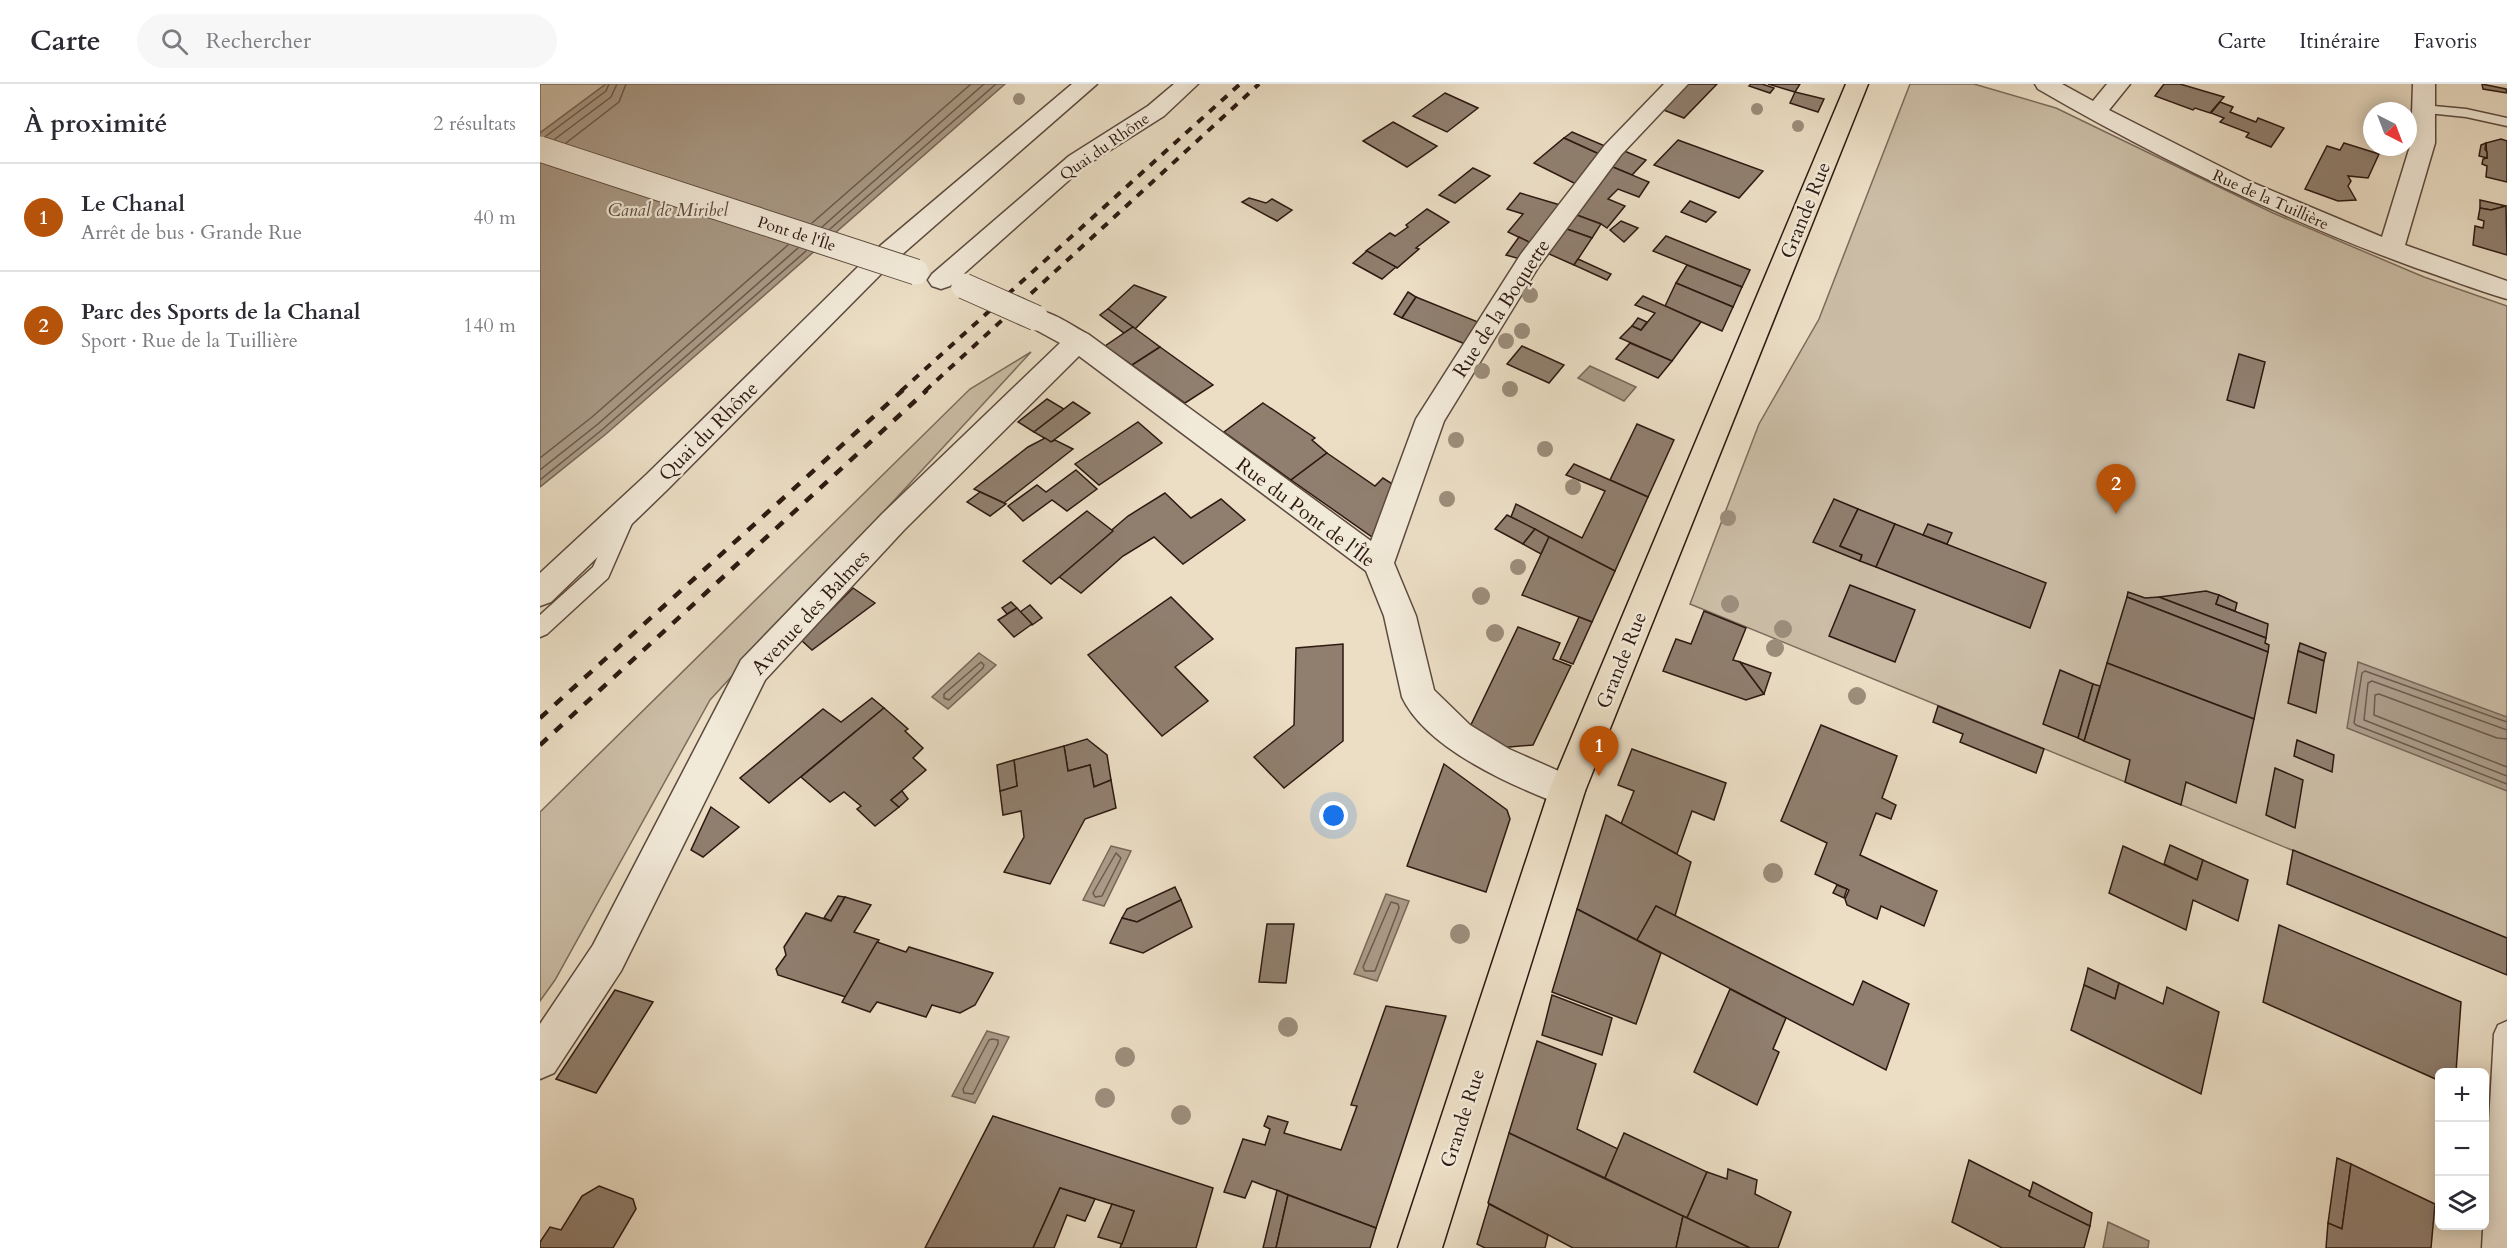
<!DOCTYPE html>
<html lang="fr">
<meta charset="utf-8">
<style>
:root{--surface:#fff;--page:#f7f7f7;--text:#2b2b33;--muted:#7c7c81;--line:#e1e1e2;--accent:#b45309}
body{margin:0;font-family:Cardo,serif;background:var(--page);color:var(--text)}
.controls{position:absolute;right:18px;bottom:18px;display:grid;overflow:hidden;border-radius:9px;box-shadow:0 3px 15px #0003}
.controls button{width:54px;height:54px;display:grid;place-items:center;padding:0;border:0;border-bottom:2px solid var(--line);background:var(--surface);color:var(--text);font:30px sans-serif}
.compass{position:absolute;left:1823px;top:18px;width:54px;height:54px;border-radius:50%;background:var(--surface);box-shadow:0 3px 15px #0003;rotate:138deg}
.you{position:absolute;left:794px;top:732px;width:21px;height:21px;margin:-15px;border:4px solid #fff;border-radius:50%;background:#1a73e8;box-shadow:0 0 0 9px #1a73e833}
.badge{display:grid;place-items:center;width:39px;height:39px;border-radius:50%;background:var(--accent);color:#fff;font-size:20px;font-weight:700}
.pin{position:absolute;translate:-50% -50px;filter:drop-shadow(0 2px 3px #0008)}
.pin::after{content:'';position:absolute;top:32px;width:21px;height:18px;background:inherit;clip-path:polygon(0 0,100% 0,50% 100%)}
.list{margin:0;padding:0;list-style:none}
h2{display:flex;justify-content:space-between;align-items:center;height:78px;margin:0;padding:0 24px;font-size:26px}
h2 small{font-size:20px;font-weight:400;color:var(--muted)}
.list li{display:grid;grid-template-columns:39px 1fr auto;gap:18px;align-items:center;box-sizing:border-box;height:108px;padding:0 24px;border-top:2px solid var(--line)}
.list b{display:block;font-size:22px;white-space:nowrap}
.list p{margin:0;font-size:20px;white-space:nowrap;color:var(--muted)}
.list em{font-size:20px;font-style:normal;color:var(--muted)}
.icon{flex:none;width:33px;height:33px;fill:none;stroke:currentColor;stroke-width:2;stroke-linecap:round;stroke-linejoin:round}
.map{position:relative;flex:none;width:1967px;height:1164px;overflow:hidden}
header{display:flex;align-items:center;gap:36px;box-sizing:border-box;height:84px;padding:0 30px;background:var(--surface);border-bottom:2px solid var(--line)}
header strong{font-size:28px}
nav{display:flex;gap:33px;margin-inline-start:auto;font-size:21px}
.search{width:420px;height:54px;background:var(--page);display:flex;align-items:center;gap:15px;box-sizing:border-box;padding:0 21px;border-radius:33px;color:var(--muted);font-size:22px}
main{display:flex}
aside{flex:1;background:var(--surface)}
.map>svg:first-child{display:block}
.green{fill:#cbbda6;stroke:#7c6b5c;stroke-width:1.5}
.water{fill:#aa9b88;stroke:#786758;stroke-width:1.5}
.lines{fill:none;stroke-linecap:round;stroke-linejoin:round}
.shore{stroke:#6c5a4c;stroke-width:1.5}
.building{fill:#907f6f;stroke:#2d1911;stroke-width:1.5}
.service-casing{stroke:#5c4a3e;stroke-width:3}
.minor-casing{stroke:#5c4a3e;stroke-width:3}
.primary-casing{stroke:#2d1911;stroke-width:3}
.service{fill:#f2ead9;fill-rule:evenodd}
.minor{fill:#f2ead9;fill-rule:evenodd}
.primary{fill:#ebdec5;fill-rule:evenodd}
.rail-far1{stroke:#2d1911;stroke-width:4;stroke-dasharray:8 8;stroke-linecap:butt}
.rail{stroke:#2d1911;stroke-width:4.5;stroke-dasharray:10 10;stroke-linecap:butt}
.minor-bridge-casing{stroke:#5c4a3e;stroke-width:27;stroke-linecap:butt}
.minor-bridge{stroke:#f2ead9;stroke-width:25}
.tree{fill:#9c8d7b}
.labels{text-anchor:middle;stroke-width:4.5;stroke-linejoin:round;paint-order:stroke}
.far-street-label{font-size:16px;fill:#2d1911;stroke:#f2ead9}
.far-water-label{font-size:18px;font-style:italic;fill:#5f4d41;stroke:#f2ead9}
.street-label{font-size:20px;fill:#2d1911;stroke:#f2ead9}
</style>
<header>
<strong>Carte</strong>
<div class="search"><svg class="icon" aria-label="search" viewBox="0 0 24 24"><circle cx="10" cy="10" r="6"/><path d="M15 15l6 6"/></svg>Rechercher</div>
<nav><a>Carte</a><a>Itinéraire</a><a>Favoris</a></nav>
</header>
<main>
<aside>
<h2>À proximité<small>2 résultats</small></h2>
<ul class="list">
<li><span class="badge">1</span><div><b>Le Chanal</b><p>Arrêt de bus · Grande Rue</p></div><em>40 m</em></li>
<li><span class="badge">2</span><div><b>Parc des Sports de la Chanal</b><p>Sport · Rue de la Tuillière</p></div><em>140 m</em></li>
</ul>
</aside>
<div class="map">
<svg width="1967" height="1164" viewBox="0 0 1967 1164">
<rect width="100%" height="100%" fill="#ebdec5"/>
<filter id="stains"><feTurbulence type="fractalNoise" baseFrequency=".00333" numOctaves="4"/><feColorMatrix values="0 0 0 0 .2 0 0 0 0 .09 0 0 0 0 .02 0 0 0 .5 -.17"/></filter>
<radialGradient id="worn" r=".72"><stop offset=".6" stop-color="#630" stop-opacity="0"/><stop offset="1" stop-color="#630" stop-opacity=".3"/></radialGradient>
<g class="green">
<path d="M0 0H66L0 49Z"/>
<path d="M1370 0H1434L1516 24 1733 129 1884 193 1967 222V854L1150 520 1219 340 1279 235Z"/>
<path d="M491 268 170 616 15 896 0 917V728L430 305Z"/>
</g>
<g class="water">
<path d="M66 0H465L66 350 0 403V49Z"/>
<path d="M1050 282 1096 303 1084 317 1038 294Z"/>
<path d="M439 569 456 581 408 625 392 613Z"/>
<path d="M1818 578 1967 633V707L1807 644Z"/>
<path d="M571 762 591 767 564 822 543 816Z"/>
<path d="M846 810 869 817 837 897 814 890Z"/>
<path d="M447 947 469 953 435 1019 412 1012Z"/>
<path d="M1568 1138 1609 1157 1608 1164H1563Z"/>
</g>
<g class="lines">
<g class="shore">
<path d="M6 52 66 7 69 0"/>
<path d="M15 55 71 13 77 0"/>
<path d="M26 59 79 18 86 0"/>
<path d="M272 139 431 0"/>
<path d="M282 143 444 0"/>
<path d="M290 145 456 0"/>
<path d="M0 374 52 333 248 161"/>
<path d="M0 386 58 340 258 164"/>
<path d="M0 396 63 345 266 167"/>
<path d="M441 578 444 581 443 584 409 616 404 614V610Z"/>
<path d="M1967 638 1825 587 1822 589 1814 639 1816 641 1967 700"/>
<path d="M1967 646 1832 597 1828 599 1824 636 1967 692"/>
<path d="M1967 655 1957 654 1839 610 1835 611 1834 631 1967 683"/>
<path d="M576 769 581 774 562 812 555 813 553 809Z"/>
<path d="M851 818 858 820 859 824 835 887H825L823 883Z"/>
<path d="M452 955 458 956V960L433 1010 424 1009 423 1005 449 956Z"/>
</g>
</g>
<g class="building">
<path d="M1146 0H1177L1144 34 1121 25Z"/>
<path d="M1211 0H1222L1234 4 1230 9 1209 2Z"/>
<path d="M1228 0H1260L1255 8Z"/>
<path d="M1624 0H1640L1684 13 1670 29 1655 24 1653 26 1615 12Z"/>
<path d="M1942 0 1966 5 1967 9 1943 5Z"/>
<path d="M1255 8 1284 15 1278 28 1250 19Z"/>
<path d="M905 9 938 24 907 48 873 32Z"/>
<path d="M1680 18 1693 23 1690 28 1716 38 1718 34 1744 44 1731 63 1706 53 1709 49 1680 38 1684 34 1671 29Z"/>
<path d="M853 38 897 62 867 83 823 57Z"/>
<path d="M1032 48 1065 62 1059 70 1024 54Z"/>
<path d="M1024 54 1059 70 1036 100 994 79Z"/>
<path d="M1961 55 1967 57V98L1946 93 1947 82 1942 80 1943 75 1947 74 1946 59Z"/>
<path d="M1138 56 1223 87 1199 114 1114 81Z"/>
<path d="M1804 59 1839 70 1828 94 1808 92 1811 97 1808 102 1816 116 1798 117 1765 105 1787 62 1800 66Z"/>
<path d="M1946 59 1945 65 1947 68V74L1939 72 1941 61Z"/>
<path d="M1082 66 1106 76 1092 91 1068 81Z"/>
<path d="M1068 81 1109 98 1099 113 1078 105 1068 115 1085 122 1067 144 1061 140 1034 130Z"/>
<path d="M933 84 950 92 915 119 899 111Z"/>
<path d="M980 109 1020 121 991 159 968 148 983 130 967 125Z"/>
<path d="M709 114 726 119 732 115 752 126 737 137 702 118Z"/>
<path d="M1940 116 1966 122 1951 126 1940 124Z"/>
<path d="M1150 117 1176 128 1166 138 1141 128Z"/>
<path d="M1966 122 1967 171 1933 161 1935 142 1943 144 1944 137 1938 135 1940 124 1951 126Z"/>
<path d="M887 125 909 138 876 164 879 165 857 184 826 167 850 149 855 152 868 143 866 141Z"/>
<path d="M1034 130 1061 140 1052 154 1024 144Z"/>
<path d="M1081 137 1098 144 1084 158 1070 146Z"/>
<path d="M1024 144 1052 154 1034 181 1007 169Z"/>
<path d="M1126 152 1210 186 1202 203 1113 167Z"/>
<path d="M979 153 991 159 980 175 966 171Z"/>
<path d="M827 167 856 183 842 195 813 179Z"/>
<path d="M1038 175 1071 190 1067 196 1034 181Z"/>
<path d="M1147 181 1202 203 1193 223 1136 199Z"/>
<path d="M1136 199 1193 223 1182 247 1125 222Z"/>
<path d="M594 201 626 213 595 245 568 225Z"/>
<path d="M868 208 876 213 862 234 854 230Z"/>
<path d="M1103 212 1161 238 1132 277 1080 254 1092 242 1101 246 1115 229 1095 221Z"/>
<path d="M876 213 938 238 925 260 862 234Z"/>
<path d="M568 225 593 243 584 249 560 231Z"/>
<path d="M1098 234 1107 238 1101 246 1092 242Z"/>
<path d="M593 243 620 263 592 281 565 262Z"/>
<path d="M1090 259 1132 277 1118 294 1076 275Z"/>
<path d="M982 262 1024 281 1009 299 967 280Z"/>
<path d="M620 263 673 301 645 319 592 281Z"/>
<path d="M1699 270 1725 278 1714 324 1687 316Z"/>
<path d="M507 315 524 325 494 348 478 338Z"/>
<path d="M533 318 550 329 511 358 494 348Z"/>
<path d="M723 319 775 354 772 356 787 369 751 396 684 348Z"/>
<path d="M598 338 622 359 559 401 535 380Z"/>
<path d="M1097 340 1134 356 1108 413 1070 396Z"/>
<path d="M505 354 511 358 515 356 533 365 464 419 434 405 488 363Z"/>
<path d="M787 369 835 402 843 394 857 403 835 455 751 396Z"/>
<path d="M1034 380 1108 413 1075 487 971 433 976 420 1042 454 1065 407 1026 391Z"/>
<path d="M536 386 557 405 527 427 512 416 483 437 468 422 497 401 506 408Z"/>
<path d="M440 408 464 419 466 420 450 432 427 418Z"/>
<path d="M625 409 651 434 681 415 705 436 643 480 614 453 583 472 541 509 518 492 588 432Z"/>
<path d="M1294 415 1318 425 1300 462 1322 471 1320 477 1273 458Z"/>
<path d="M1318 425 1355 440 1336 483 1320 477 1322 471 1300 462Z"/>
<path d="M547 427 573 447 511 500 483 477Z"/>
<path d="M967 431 995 445 983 460 955 445Z"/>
<path d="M1355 440 1506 499 1490 544 1336 483Z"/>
<path d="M1388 440 1412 449 1407 460 1383 451Z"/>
<path d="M995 445 1009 453 1001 470 983 460Z"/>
<path d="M1009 453 1075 487 1052 538 982 511Z"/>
<path d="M1310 501 1375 526 1355 578 1289 552Z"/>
<path d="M313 504 335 519 272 566 261 556Z"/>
<path d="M1666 507 1679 511 1676 520 1728 540 1726 554 1619 513Z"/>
<path d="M1588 508 1605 514 1619 513 1726 554 1725 559 1729 561 1728 568 1587 513Z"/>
<path d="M1679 511 1697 519 1695 527 1676 520Z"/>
<path d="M631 513 673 555 635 583 668 617 622 652 548 571Z"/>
<path d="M1587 513 1728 568 1714 635 1567 579Z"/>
<path d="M471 518 477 524 467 530 462 524Z"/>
<path d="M490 521 502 534 492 541 480 528Z"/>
<path d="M477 524 492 540 474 553 458 536Z"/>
<path d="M1164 527 1206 544 1193 576 1200 578 1224 610 1206 616 1123 587 1136 555 1151 560Z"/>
<path d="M1039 533 1052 538 1033 580 1020 575Z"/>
<path d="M978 543 1020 559 1013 575 1031 582 993 661 947 665 927 649Z"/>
<path d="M1760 559 1786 569 1784 577 1758 567Z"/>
<path d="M803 560V657L744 704 714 673 754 641 756 564Z"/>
<path d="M1758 567 1784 577 1776 629 1748 619Z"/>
<path d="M1200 578 1231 589 1224 610Z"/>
<path d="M1567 579 1714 635 1696 719 1646 698 1641 721 1585 698 1590 676 1544 657Z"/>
<path d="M1520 586 1553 600 1538 654 1503 640Z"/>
<path d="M1553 600 1560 602 1544 657 1538 654Z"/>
<path d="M332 614 344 624 229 719 200 694 283 625 301 638Z"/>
<path d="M1398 622 1504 665 1496 689 1420 658 1423 650 1393 638Z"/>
<path d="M344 624 368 645 365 647 383 664 373 674 386 686 351 716 359 723 335 742 317 725 321 722 304 708 290 718 261 693Z"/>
<path d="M1281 641 1357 672 1342 714 1356 721 1351 735 1336 729 1320 771 1397 807 1384 842 1341 822 1337 835 1307 821 1305 815 1309 806 1275 790 1287 759 1241 737Z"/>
<path d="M547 655 567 671 571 696 554 703 550 681 528 687 524 662Z"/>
<path d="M1757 656 1794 671 1792 688 1754 672Z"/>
<path d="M524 662 528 687 550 681 554 703 571 696 576 724 545 735 510 800 464 788 484 753 481 727 463 731 460 707 477 702 474 676Z"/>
<path d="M1092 665 1186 699 1174 736 1152 727 1137 770 1081 740 1094 707 1078 701Z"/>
<path d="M474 676 477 702 460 707 457 681Z"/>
<path d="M904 680 967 726 970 735 946 808 867 782Z"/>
<path d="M1735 684 1763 696 1755 744 1726 731Z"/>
<path d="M362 707 368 715 359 723 351 716Z"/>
<path d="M171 723 199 743 163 773 151 766Z"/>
<path d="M1066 731 1151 778 1135 832 1116 822 1097 856 1037 825Z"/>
<path d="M1630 761 1663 776 1657 796 1624 780Z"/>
<path d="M1583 762 1657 796 1663 776 1708 796 1698 837 1653 816 1646 846 1569 809Z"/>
<path d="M1753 766 1967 854V891L1747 800Z"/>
<path d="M1297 801 1307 805 1304 814 1293 809Z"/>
<path d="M635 803 641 816 597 838 582 834 587 825Z"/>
<path d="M298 812 305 813 291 837 284 834Z"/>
<path d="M305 813 331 821 314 848 339 856 306 913 238 891 236 885 246 871 244 863 266 829 291 837Z"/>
<path d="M641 816 652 843 603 869 570 859 582 834 597 838Z"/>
<path d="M1116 822 1313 921 1323 897 1369 920 1346 986 1097 856Z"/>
<path d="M1037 825 1121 869 1096 940 1012 908Z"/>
<path d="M727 840H754L746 899 719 898Z"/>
<path d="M1739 841 1921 918 1916 988H1900V997L1723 918Z"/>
<path d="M337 858 366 868 369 863 453 889 435 921 420 929 392 921 386 933 337 918 330 928 302 918Z"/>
<path d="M1548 884 1579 899 1575 915 1544 901Z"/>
<path d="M1579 899 1623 920 1627 903 1679 928 1661 1010 1531 946 1544 901 1575 915Z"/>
<path d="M1190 905 1246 934 1233 965 1239 968 1217 1021 1154 988Z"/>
<path d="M75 906 113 918 56 1009 16 995Z"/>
<path d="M1012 911 1072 934 1062 971 1002 951Z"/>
<path d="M846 922 906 932 836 1144 712 1097 705 1114 684 1108 703 1055 725 1061 730 1045 724 1042 728 1032 748 1038 744 1049 801 1066 817 1022 811 1021Z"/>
<path d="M997 957 1056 980 1037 1045 1078 1065 1065 1094 969 1049Z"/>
<path d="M453 1032 673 1104 656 1164H580L594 1127 520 1104 493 1164H385Z"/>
<path d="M969 1049 1143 1132 1136 1164H1033L948 1119Z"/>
<path d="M1084 1049 1167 1088 1147 1134 1065 1094Z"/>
<path d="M1797 1074 1811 1080 1802 1145 1788 1139Z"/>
<path d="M1429 1076 1490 1107 1489 1112 1550 1142 1544 1164H1462L1412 1138Z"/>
<path d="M1811 1080 1895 1120 1891 1164H1786L1788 1139 1802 1145Z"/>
<path d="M1188 1085 1217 1096 1215 1110 1251 1128 1238 1164H1210L1147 1134 1167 1088 1187 1095Z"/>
<path d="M1493 1098 1552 1129 1550 1142 1489 1112Z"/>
<path d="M59 1102 93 1115 96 1125 73 1164H0V1158L10 1143 21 1146 42 1112Z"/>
<path d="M520 1104 555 1115 545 1137 527 1131 514 1164H493Z"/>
<path d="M737 1106 748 1111 736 1164H723Z"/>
<path d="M748 1111 836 1144 830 1164H736Z"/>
<path d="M572 1120 594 1127 582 1160 558 1153Z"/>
<path d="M949 1120 1008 1151 1005 1164H945L937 1160Z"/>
<path d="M1143 1132 1147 1134 1210 1164H1136Z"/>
</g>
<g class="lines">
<defs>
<g id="service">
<path d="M1883 21 1926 25 1967 34V42L1926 33 1878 28 1876 25Z"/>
<path d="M86 422 93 425 96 430 68 494 7 550 0 553V531L53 483 79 425Z"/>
<path d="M1967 937V1164H1942L1954 950 1958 941Z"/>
</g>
<g id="minor">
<path d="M532 0H557L358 174 349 176 340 174 336 168 340 162Z"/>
<path d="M634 0H658L624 32 545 82 410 202 401 205 392 202 388 196 392 190 529 72 608 22Z"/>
<path d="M1124 0H1148L1081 71 999 182 904 337 854 479 876 532 894 606 930 641 969 665 1039 696 1045 707 1039 718 1027 723C975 703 887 666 862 613L844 532 826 487 539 272 364 446 225 596 81 887 14 989 0 995V940L53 861 201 576 342 430 520 259 487 241 483 234 487 227C507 222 530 241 548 250L831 457 876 335 981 170 1065 61Z"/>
<path d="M1495 0H1522L1553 17 1567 0H1590L1569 26 1711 98 1842 153 1871 59 1873 0H1895V59L1865 161 1967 197V215C1936 206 1906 194 1876 184 1744 136 1619 75 1498 5Z"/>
<path d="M333 174 342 177 346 183 342 189 127 406 11 518 0 522V489L107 390 324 177Z"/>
</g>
<path id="primary" d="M1306 0H1328L1045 707 902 1164H858L1009 707Z"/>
</defs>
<use href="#service" class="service-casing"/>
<use href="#minor" class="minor-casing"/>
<use href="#primary" class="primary-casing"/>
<use href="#service" class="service"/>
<use href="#minor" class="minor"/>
<use href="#primary" class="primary"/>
<g class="rail-far1">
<path d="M361 307 700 0"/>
<path d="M385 307 719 0"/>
</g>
<g class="rail">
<path d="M0 634 363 306"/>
<path d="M0 661 387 306"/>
</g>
<defs>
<g id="minor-bridge">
<path d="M0 65 376 188"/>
<path d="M424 202 496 234"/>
</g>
</defs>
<use href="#minor-bridge" class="minor-bridge-casing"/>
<use href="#minor-bridge" class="minor-bridge"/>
</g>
<g class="tree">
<circle cx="479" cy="15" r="6"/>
<circle cx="1217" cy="25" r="6"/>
<circle cx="1258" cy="42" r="6"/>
<circle cx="990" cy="211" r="8"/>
<circle cx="982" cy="247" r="8"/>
<circle cx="966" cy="257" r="8"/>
<circle cx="942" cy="287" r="8"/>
<circle cx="970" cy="305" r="8"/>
<circle cx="916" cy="356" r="8"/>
<circle cx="1005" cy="365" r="8"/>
<circle cx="1033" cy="403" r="8"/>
<circle cx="907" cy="415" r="8"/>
<circle cx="1188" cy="434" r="8"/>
<circle cx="978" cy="483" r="8"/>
<circle cx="941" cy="512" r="9"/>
<circle cx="1190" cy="520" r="9"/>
<circle cx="1243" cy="545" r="9"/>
<circle cx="955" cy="549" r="9"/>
<circle cx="1235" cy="564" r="9"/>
<circle cx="1317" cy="612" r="9"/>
<circle cx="1233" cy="789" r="10"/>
<circle cx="920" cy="850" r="10"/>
<circle cx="748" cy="943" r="10"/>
<circle cx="585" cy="973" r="10"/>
<circle cx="565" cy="1014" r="10"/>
<circle cx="641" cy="1031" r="10"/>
</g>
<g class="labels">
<g class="far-street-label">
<text transform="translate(564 62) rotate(-35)" y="6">Quai du Rhône</text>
<text transform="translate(1731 115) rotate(24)" y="6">Rue de la Tuillière</text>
<text transform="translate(257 149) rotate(18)" y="6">Pont de l'Île</text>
</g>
<g class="far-water-label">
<text x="128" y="132">Canal de Miribel</text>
</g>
<g class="street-label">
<text transform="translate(1265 126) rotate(-68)" y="7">Grande Rue</text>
<text transform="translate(961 224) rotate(-57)" y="7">Rue de la Boquette</text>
<text transform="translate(168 347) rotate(-45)" y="7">Quai du Rhône</text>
<text transform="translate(766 428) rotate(37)" y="7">Rue du Pont de l'Île</text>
<text transform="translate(270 528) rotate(-47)" y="7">Avenue des Balmes</text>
<text transform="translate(1081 576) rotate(-68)" y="7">Grande Rue</text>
<text transform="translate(922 1034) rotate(-72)" y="7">Grande Rue</text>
</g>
</g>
<rect width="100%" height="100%" filter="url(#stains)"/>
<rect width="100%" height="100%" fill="url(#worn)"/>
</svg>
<div class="controls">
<button>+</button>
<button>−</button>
<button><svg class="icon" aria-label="layers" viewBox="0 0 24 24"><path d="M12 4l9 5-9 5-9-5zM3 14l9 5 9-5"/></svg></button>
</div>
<svg class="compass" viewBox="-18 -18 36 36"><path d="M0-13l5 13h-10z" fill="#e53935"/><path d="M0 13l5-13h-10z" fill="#7c7c81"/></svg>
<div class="you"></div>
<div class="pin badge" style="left:1059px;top:692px">1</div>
<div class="pin badge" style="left:1576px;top:430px">2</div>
</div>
</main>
